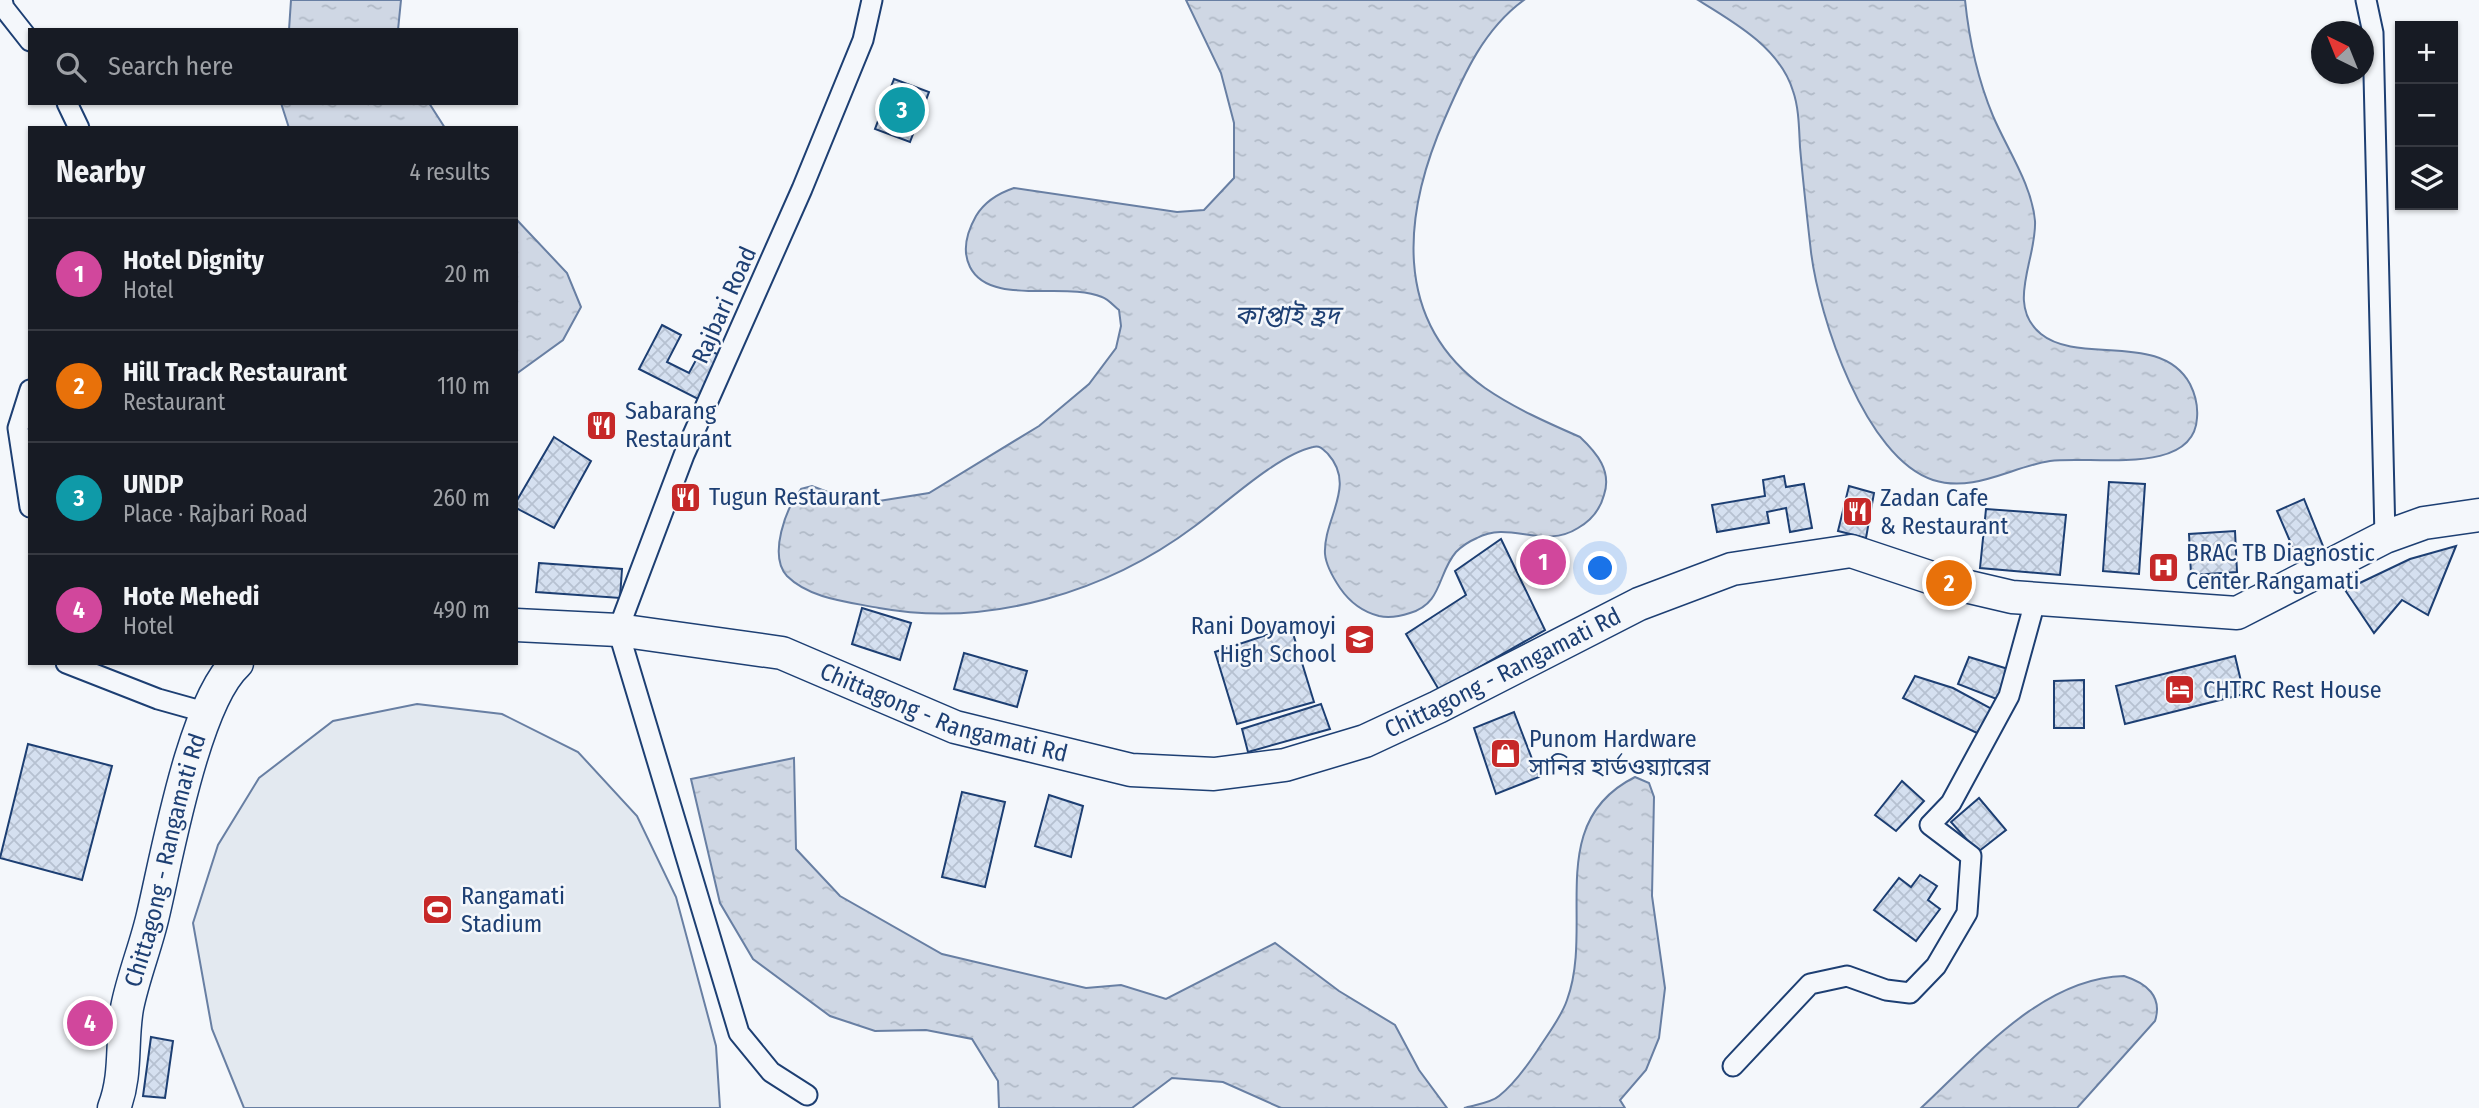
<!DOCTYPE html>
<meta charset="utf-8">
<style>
:root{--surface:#171b24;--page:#242831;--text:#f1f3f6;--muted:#9ea1a6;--line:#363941;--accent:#c62828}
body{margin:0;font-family:"Fira Sans Condensed","Noto Sans Bengali",sans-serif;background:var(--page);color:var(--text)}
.controls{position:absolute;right:21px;top:21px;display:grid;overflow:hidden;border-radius:0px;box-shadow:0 2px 5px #0004}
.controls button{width:63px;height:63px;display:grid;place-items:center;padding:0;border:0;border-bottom:2px solid var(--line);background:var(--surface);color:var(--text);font:35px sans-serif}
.compass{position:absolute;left:2311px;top:21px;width:63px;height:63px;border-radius:50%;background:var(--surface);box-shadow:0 2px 5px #0004;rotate:317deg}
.you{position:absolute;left:1601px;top:569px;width:24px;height:24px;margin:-18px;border:5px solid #fff;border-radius:50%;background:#1a73e8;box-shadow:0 0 0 10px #1a73e833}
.badge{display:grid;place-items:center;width:46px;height:46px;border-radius:50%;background:var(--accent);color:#fff;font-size:23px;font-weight:700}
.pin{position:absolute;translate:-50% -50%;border:4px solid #fff;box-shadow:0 2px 7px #0006}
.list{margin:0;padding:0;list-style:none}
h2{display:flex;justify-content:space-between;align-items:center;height:91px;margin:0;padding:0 28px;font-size:30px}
h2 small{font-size:23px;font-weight:400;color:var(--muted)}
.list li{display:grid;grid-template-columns:46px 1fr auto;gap:21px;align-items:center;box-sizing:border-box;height:112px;padding:0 28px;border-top:2px solid var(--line)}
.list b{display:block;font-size:26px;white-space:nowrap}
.list p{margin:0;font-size:23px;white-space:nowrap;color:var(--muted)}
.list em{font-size:23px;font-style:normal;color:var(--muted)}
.icon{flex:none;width:38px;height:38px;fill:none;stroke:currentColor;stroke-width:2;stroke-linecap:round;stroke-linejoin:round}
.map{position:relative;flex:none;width:2479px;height:1108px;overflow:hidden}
.search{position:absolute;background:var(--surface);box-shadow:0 2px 5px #0004;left:28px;top:28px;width:490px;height:77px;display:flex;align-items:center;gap:18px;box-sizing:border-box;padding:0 24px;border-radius:0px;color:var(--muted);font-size:26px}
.panel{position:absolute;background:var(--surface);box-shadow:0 2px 5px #0004;left:28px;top:126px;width:490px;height:539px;border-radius:0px}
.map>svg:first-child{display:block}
.pitch{fill:#e3e9f0;stroke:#687fa3;stroke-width:2}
.water{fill:url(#water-ripples);stroke:#687fa3;stroke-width:2}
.building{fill:url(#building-cross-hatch);stroke:#1d3f73;stroke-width:2}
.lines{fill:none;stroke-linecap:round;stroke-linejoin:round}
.minor-casing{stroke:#1d3f73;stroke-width:23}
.trunk-casing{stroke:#1d3f73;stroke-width:35}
.minor{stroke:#f4f7fb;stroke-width:19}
.trunk{stroke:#f4f7fb;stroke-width:32}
.labels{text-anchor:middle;stroke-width:5;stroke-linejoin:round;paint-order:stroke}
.street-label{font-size:24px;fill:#1d3f73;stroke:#f4f7fb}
.poi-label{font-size:24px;fill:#1d3f73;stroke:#f4f7fb;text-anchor:start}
.water-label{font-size:26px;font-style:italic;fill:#1d3f73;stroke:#f4f7fb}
</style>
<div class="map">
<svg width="2479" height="1108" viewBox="0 0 2479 1108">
<defs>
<pattern id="water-ripples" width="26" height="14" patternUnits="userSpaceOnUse" patternTransform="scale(1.75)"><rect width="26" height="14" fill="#cfd7e4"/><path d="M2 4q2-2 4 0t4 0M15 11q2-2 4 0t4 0" fill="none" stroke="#b1bac7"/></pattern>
<pattern id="building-cross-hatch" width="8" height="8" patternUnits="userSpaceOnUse" patternTransform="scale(1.75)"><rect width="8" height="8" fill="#d5e0f0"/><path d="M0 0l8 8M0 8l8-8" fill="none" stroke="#b6c1d1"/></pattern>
</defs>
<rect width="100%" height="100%" fill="#f4f7fb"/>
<path class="pitch" d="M417 704 502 714 578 752 637 816 676 897 716 1046 720 1108H244L212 1029 193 923 218 845 259 778 333 721Z"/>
<g class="water">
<path d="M291 0H401L398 30H289Z"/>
<path d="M1186 0H1524C1484 29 1464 74 1445 118 1404 211 1390 320 1485 388 1514 408 1548 423 1580 437 1597 453 1612 471 1604 495 1600 510 1592 520 1578 528 1544 550 1509 520 1477 538 1470 541 1461 547 1456 552 1437 574 1443 603 1410 613 1401 616 1388 618 1379 616 1363 612 1349 601 1340 588 1334 579 1326 565 1325 554 1323 519 1357 486 1328 454 1323 449 1320 445 1313 447 1277 455 1225 504 1195 526 1107 592 989 628 879 608 849 602 810 599 787 576 768 555 786 508 801 489L812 486 860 504 929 493 1039 426 1089 384 1116 348 1121 326 1119 310C1114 306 1108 299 1102 297 1066 281 990 307 970 267 962 251 967 232 976 216 985 201 999 193 1014 188L1177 212 1204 210 1234 178V123L1221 73Z"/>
<path d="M1698 0H1965C1969 39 1978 80 1993 116 2007 149 2032 185 2035 221 2037 259 2005 305 2041 334 2079 365 2161 331 2190 384 2195 394 2198 407 2197 418 2194 477 2090 455 2050 461 2011 467 1974 493 1933 480 1865 458 1819 317 1811 252 1807 217 1803 182 1800 147 1799 129 1799 108 1793 91 1780 48 1734 22 1698 0Z"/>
<path d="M281 103H429L445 128H289Z"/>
<path d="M516 219 567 273 581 307 563 340 516 374Z"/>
<path d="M794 758 796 849 840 896 942 954 1086 988 1121 985 1166 999 1275 943 1339 991 1395 1025 1419 1070 1447 1108H1281L1223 1082 1172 1078 1132 1108H999L998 1081 972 1039 926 1030 875 1031 830 1016 753 959 720 903 691 779Z"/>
<path d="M1635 777 1649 783 1654 797 1652 896 1665 988 1659 1038 1646 1070 1620 1100 1625 1108H1464C1474 1105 1491 1103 1499 1096 1513 1085 1527 1066 1537 1051 1547 1035 1561 1018 1567 1000 1595 924 1543 823 1635 777Z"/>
<path d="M2124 976C2146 983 2163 996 2155 1021L2077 1108H1921C1977 1056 2042 978 2124 976Z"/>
</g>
<g class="building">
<path d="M894 79 929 92 910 142 875 129Z"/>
<path d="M662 325 681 335 667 362 689 373 703 347 721 356 698 399 639 369Z"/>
<path d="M554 437 591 461 554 528 516 508V502Z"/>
<path d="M1784 476 1786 487 1804 484 1812 528 1790 532 1786 508 1767 512 1769 523 1717 532 1712 505 1765 496 1763 480Z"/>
<path d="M2109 482 2145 484 2139 574 2103 571Z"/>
<path d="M1849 486 1874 493 1866 538 1838 531Z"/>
<path d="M2304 499 2325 551 2299 562 2277 511Z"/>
<path d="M1986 509 2066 515 2060 575 1980 568Z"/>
<path d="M2235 531 2237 572 2191 575 2189 534Z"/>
<path d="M1501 539 1545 630 1439 690 1406 634 1466 595 1455 571Z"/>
<path d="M2456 546 2428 615 2402 600 2374 633 2345 590 2410 559Z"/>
<path d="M539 563 622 569 620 598 536 592Z"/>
<path d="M862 608 911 623 900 660 852 644Z"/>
<path d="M1291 627 1314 702 1237 724 1215 652Z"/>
<path d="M964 653 1027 671 1017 707 954 689Z"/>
<path d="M2235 656 2244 694 2125 724 2116 686Z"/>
<path d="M1969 657 2008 669 1999 700 1958 684Z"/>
<path d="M1915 676 1953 688 1992 709 1977 733 1903 698Z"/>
<path d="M2084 680V728H2054V681Z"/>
<path d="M1321 704 1330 729 1248 752 1242 729Z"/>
<path d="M1514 712 1539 777 1496 794 1474 728Z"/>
<path d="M28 744 112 766 82 880 0 858Z"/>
<path d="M1902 781 1924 801 1896 831 1875 815Z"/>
<path d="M962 792 1005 802 985 887 942 877Z"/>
<path d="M1049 795 1083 806 1071 857 1035 846Z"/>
<path d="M1979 798 2006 830 1978 852 1951 822Z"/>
<path d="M1920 875 1937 886 1928 900 1940 909 1916 941 1874 910 1899 878 1911 887Z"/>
<path d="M151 1037 173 1041 165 1098 143 1096Z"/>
</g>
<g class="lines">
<defs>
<g id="minor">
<path d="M2 0 4 8 30 41"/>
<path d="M2366 0 2373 33 2385 537"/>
<path d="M67 103 79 128"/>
<path d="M30 390 18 428 30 507"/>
<path d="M66 663 158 699 208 713"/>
<path d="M1733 1066 1810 984 1847 976 1886 990 1910 993 1936 966 1967 913 1971 856 1930 825 1951 803 2009 696 2036 598"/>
<path d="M807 1095 771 1072 739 1033 618 630 684 455 802 189 863 40 872 0"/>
</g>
<g id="trunk">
<path id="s1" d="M516 625 618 630 782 653 955 727 1131 770 1214 774 1285 765 1365 741 1438 707 1639 604 1732 569 1851 551 1935 579 2012 597 2237 613 2385 537 2424 523 2479 515"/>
<path id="s2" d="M114 1108C127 1075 121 1042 127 1008 133 977 146 946 153 915 167 856 194 702 237 663"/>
</g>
</defs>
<use href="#minor" class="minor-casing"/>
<use href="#trunk" class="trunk-casing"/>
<use href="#minor" class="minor"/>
<use href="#trunk" class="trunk"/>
</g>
<defs>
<symbol id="restaurant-square" viewBox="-11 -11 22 22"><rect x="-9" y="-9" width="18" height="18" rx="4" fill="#c62828" stroke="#f4f7fb"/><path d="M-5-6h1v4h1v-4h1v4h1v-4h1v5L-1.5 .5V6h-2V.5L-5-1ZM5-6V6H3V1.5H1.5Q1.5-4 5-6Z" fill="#fff"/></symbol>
<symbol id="hospital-square" viewBox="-11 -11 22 22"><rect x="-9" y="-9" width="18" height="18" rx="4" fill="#c62828" stroke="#f4f7fb"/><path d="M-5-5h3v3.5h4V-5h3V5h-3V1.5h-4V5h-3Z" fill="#fff"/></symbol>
<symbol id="school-square" viewBox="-11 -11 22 22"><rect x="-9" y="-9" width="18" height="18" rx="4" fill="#c62828" stroke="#f4f7fb"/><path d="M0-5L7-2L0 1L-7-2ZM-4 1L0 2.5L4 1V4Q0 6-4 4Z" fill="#fff"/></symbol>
<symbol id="hotel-square" viewBox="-11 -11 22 22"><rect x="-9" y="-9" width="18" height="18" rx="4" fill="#c62828" stroke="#f4f7fb"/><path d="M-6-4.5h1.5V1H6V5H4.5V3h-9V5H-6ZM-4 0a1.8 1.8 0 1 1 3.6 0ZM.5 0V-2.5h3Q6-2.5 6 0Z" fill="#fff"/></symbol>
<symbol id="shop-square" viewBox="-11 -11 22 22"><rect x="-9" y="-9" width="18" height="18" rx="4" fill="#c62828" stroke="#f4f7fb"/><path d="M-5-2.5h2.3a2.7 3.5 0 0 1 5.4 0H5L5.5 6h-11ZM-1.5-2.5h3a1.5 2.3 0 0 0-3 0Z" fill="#fff"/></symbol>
<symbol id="stadium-square" viewBox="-11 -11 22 22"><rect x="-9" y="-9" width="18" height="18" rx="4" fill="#c62828" stroke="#f4f7fb"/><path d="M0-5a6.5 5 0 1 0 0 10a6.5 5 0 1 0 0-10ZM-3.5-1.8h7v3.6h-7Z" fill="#fff"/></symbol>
</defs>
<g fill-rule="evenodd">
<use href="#restaurant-square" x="584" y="408" width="35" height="35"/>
<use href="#restaurant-square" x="668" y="480" width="35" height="35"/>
<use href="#restaurant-square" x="1840" y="494" width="35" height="35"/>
<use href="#hospital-square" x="2146" y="550" width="35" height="35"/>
<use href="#school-square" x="1342" y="622" width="35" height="35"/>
<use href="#hotel-square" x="2162" y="672" width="35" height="35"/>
<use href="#shop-square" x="1488" y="736" width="35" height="35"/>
<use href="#stadium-square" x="420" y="892" width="35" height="35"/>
</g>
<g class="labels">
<g class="street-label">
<text transform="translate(724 305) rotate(-66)" y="8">Rajbari Road</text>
<text dy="8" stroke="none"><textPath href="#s1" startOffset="1029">Chittagong - Rangamati Rd</textPath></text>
<text dy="8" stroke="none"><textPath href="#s1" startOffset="441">Chittagong - Rangamati Rd</textPath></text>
<text dy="8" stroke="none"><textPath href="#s2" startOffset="254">Chittagong - Rangamati Rd</textPath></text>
</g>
<g class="poi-label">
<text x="625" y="419">Sabarang<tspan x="625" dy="28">Restaurant</tspan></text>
<text x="709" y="505">Tugun Restaurant</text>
<text x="1880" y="506">Zadan Cafe<tspan x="1880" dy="28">&amp; Restaurant</tspan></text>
<text x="2186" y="561">BRAC TB Diagnostic<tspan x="2186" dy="28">Center Rangamati</tspan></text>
<text x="1336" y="634" text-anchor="end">Rani Doyamoyi<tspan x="1336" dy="28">High School</tspan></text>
<text x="2203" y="698">CHTRC Rest House</text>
<text x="1529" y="747">Punom Hardware<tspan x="1529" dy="28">সানির হার্ডওয়্যারের</tspan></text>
<text x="461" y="904">Rangamati<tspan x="461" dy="28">Stadium</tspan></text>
</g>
<g class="water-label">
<text x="1287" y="324">কাপ্তাই হ্রদ</text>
</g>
</g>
</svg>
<div class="controls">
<button>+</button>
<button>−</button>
<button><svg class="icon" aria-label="layers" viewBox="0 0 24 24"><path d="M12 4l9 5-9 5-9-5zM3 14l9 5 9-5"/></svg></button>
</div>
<svg class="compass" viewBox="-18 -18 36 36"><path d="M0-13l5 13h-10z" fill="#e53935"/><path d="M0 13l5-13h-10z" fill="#9ea1a6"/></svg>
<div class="you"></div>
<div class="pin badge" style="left:1543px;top:562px;background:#d1479c">1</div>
<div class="pin badge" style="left:1949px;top:583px;background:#e8710a">2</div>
<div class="pin badge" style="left:902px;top:110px;background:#0f9aa8">3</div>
<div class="pin badge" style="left:90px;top:1023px;background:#d1479c">4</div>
<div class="search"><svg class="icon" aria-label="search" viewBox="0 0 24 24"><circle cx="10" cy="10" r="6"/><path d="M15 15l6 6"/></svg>Search here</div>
<section class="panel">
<h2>Nearby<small>4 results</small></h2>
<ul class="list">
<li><span class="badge" style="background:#d1479c">1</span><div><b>Hotel Dignity</b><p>Hotel</p></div><em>20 m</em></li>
<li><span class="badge" style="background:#e8710a">2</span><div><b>Hill Track Restaurant</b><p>Restaurant</p></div><em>110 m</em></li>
<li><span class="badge" style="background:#0f9aa8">3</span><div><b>UNDP</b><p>Place · Rajbari Road</p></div><em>260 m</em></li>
<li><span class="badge" style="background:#d1479c">4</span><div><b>Hote Mehedi</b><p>Hotel</p></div><em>490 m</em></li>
</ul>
</section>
</div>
